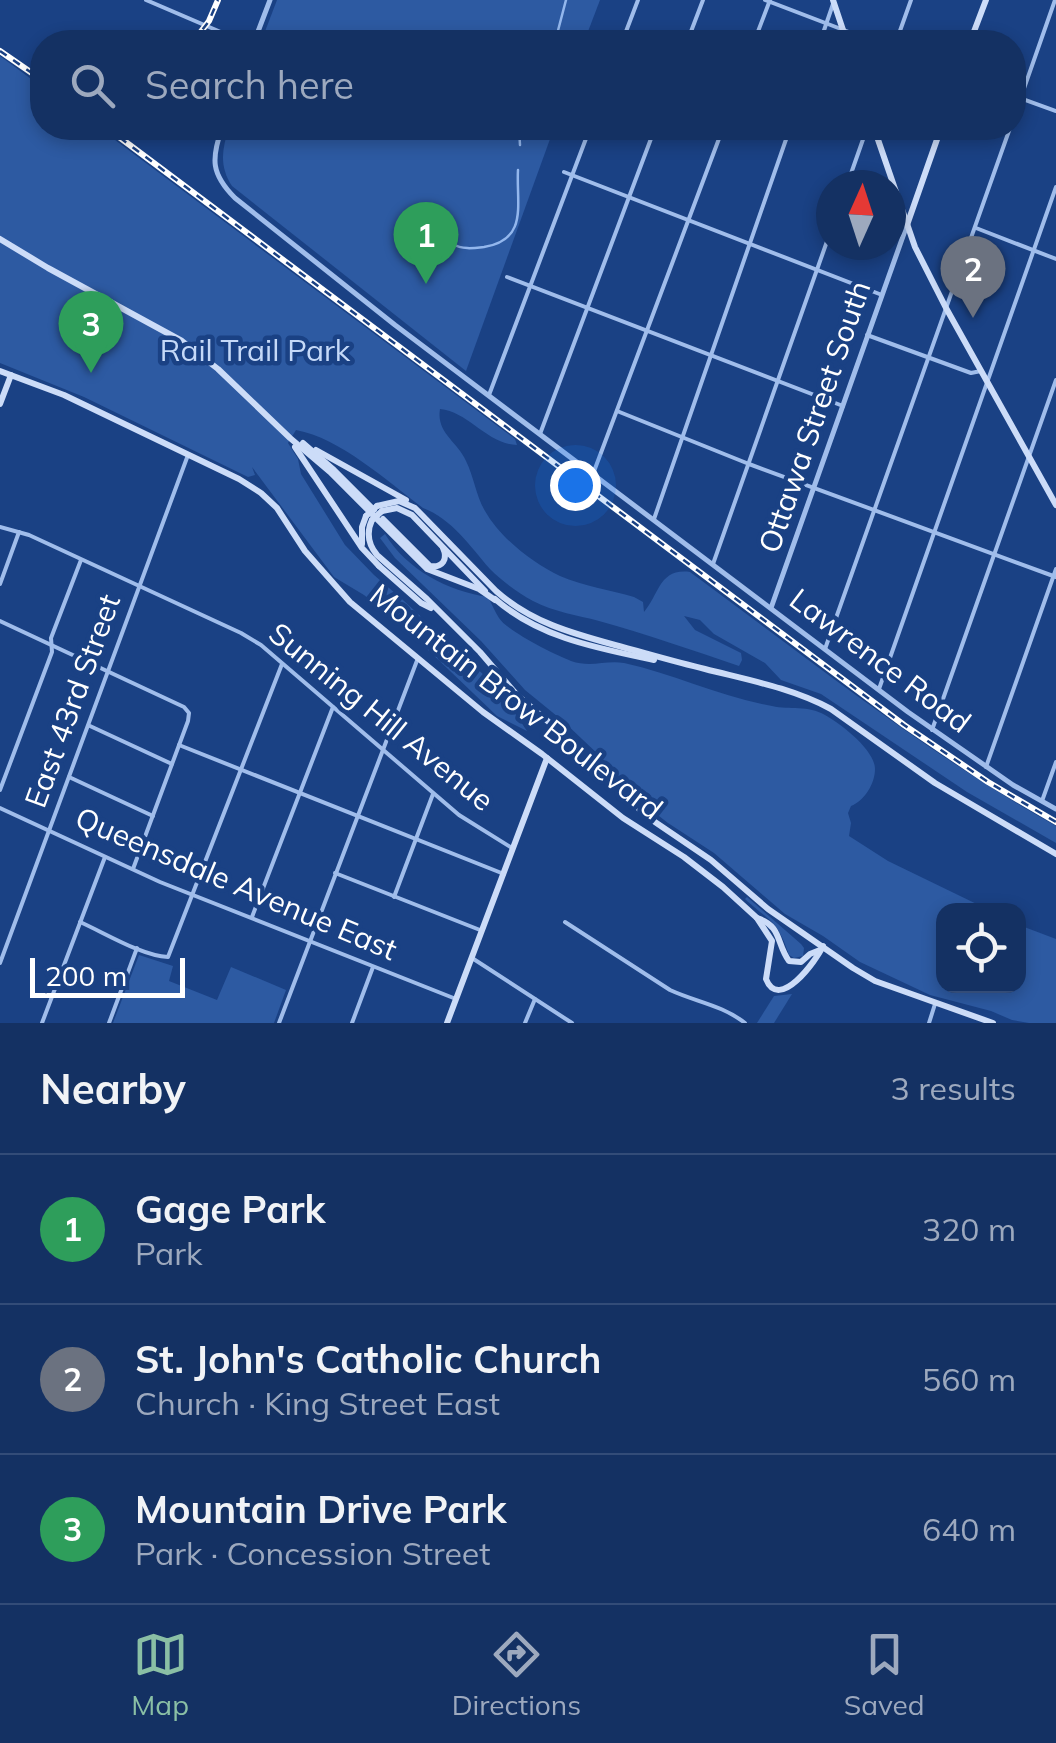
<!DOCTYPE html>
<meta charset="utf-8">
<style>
:root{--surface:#143163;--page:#213d6c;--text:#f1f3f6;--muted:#9da9be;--line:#334c78;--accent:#8abfa5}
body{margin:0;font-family:Mulish,sans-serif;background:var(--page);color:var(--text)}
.controls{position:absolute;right:30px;bottom:30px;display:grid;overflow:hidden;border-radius:20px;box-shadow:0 5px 15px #0003}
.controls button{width:90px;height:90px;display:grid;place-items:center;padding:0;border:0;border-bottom:2px solid var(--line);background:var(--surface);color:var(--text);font:50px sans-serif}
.compass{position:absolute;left:816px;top:170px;width:90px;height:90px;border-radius:50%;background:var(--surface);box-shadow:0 5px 15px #0003;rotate:3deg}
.scale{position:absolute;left:30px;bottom:25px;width:155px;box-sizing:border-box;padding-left:10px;border:5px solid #fff;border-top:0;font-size:28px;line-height:35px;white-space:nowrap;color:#fff;-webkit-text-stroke:8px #1a4184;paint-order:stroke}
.you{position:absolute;left:575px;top:485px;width:35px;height:35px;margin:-25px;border:8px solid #fff;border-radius:50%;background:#1a73e8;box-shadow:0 0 0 15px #1a73e833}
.badge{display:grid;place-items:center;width:65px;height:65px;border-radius:50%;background:var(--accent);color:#fff;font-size:32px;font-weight:700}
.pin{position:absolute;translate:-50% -82px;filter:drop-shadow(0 2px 5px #0008)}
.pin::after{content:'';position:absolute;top:52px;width:35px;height:30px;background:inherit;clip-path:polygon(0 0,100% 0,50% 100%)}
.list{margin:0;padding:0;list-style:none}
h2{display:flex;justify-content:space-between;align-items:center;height:130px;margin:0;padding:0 40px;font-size:42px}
h2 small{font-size:32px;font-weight:400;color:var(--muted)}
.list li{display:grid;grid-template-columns:65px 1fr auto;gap:30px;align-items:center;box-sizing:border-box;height:150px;padding:0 40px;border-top:2px solid var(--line)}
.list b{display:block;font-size:38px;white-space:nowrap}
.list p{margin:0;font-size:32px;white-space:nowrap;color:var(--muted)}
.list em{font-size:32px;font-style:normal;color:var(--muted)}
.icon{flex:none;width:55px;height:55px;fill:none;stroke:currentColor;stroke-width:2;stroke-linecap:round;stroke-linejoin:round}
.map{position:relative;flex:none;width:1056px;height:1023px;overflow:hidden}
.search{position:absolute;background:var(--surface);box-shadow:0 5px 15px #0003;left:30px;right:30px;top:30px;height:110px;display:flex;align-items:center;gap:25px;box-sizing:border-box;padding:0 35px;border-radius:40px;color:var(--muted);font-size:38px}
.sheet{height:580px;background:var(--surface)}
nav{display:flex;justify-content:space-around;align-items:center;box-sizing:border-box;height:140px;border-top:2px solid var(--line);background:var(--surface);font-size:28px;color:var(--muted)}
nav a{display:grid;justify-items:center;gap:5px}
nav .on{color:var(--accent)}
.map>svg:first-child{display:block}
.green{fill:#2d5aa2}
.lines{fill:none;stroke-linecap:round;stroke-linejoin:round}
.stream{stroke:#93b7ed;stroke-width:2.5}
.minor{stroke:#a0bdeb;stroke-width:4}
.tertiary{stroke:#a0bdeb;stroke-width:5}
.secondary{stroke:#ccdcf8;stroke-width:6}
.rail-casing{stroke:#fff;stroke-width:6}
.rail{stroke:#1a4184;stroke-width:2.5;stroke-dasharray:8;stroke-linecap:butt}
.secondary-bridge{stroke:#ccdcf8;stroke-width:6}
.labels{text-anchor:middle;stroke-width:9;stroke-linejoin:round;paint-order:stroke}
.park-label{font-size:30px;fill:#c5d9f8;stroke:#1a4184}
.street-label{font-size:30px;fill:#fff;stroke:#1a4184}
</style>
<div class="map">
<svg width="1056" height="1023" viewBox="0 0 1056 1023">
<rect width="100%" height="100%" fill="#1a4184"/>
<g class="green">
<path d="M277 0H600L584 42H261Z"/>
<path d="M0 56 42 87V128H99L515 439 517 445C487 444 469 412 440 409 436 433 457 441 466 461 474 477 476 496 485 511 501 539 533 563 560 576 583 586 611 590 634 597L643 602 644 612C659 595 659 568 690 572 810 660 926 753 1056 826V843L967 792 821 694 781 680 765 663 714 634 700 620 684 616 695 630 741 653 742 660 739 666C692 650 646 634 599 621 577 615 554 612 533 601 518 593 502 581 490 569 470 546 452 519 423 508 387 481 340 438 296 430L288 443 298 459 301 474 345 545 374 575 403 600 515 704 513 710 527 731 497 716 401 624 364 595 334 577 252 467 255 475 248 477 84 397 0 363Z"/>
<path d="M229 128H554L466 371 232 186C219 166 222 149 229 128Z"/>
<path d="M385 534C407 570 448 591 488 597 492 604 495 612 499 618 507 631 555 655 571 661 591 668 605 660 624 663 674 674 721 697 772 706 790 710 808 705 825 715 841 724 875 750 875 769 875 784 864 801 851 806L848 813 851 823 849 836 888 861 989 910 944 911V986H1018L1019 925 1056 939V1023H1029L1012 1020 991 1011 930 995 860 962 823 936 785 914 714 853 668 823 632 795 601 757 563 721 525 690 481 641 395 558 380 538Z"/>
<path d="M747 897 801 944 804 948 803 956 794 958 789 955C777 919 771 923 745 899Z"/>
<path d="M139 955 173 966 169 981 217 1000 231 967 286 990 274 1023H113Z"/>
<path d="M792 994 774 1023H757L774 996Z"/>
</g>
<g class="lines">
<g class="stream">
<path d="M555 42 566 0"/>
<path d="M519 128 520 145"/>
<path d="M422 223C447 225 439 235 453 244 462 250 475 248 484 247 529 240 516 203 518 170"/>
</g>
<g class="minor">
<path d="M146 0 244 42"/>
<path d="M765 0 875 42"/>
<path d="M622 42 638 0"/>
<path d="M687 42 703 0"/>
<path d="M754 42 770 0"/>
<path d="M820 42 833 4"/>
<path d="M896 42 911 0"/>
<path d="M1014 96 1056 111"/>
<path d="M1014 117 1055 0"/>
<path d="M564 172 882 295"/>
<path d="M847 185 867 128"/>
<path d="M976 228 1056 259"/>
<path d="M507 277 843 406"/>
<path d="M867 335 971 373 981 371"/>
<path d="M489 395 590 128"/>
<path d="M617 411 749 464 1056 577"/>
<path d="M540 434 655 128"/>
<path d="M593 474 723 128"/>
<path d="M654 519 790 128"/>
<path d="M0 527 29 535 241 633 261 645 459 815 512 848"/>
<path d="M713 564 831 230"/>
<path d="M0 584 19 532"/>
<path d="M0 621 184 707 189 713 188 721 133 869"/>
<path d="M825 649 1010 128"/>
<path d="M879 689 1056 187"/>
<path d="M90 726 172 764"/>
<path d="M932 730 1056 380"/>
<path d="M179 745 504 874"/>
<path d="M986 767 1056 569"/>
<path d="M69 777 153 816"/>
<path d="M0 790 52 652 51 638 81 560"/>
<path d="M1042 801 1056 762"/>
<path d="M0 808 160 882 456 999"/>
<path d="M335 873 480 930"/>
<path d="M394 897 433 794"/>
<path d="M252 917 333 707"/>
<path d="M80 922C105 933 142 956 168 957L282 664"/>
<path d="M565 922 670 990C696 1002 722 1005 745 1023"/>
<path d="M472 958 572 1023"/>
<path d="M0 963 188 455"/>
<path d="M42 1023 105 857"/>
<path d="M109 1023 137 948"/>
<path d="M279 1023 418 658"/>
<path d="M352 1023 373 967"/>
<path d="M525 1023 535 999"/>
<path d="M929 1023 935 1004"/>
</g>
<g class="tertiary">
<path d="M254 42 270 0"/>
<path d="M222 128C211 159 211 174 235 198L395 325 908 712 1013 785 1056 809"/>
<path d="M771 608 907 225"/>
</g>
<g class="secondary">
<path d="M833 0 847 42"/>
<path d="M970 42 986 0"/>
<path d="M874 128 915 247 946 308 1056 505"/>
<path d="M907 225 941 128"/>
<path d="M0 239 48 268 182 341 218 369 290 438 330 472 427 569 479 589 495 600"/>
<path d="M0 371 64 395 239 479 261 493 277 508 305 551 350 602 483 712 542 754 623 818 684 857 723 887 757 918 772 941 766 979C779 1012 816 961 823 946"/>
<path d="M0 404 11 375"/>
<path d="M303 443 334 470 374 510"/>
<path d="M295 447 362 548 379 566"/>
<path d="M316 450 406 500"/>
<path d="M377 506 399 501 415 508 496 591C531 622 571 633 615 645 645 653 675 662 705 669 748 680 792 688 831 709L935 783 1056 854"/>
<path d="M382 511 397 508 412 515 485 591"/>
<path d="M383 519 430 566C443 568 448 559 443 548"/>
<path d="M372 520C366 533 368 544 377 555L427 599 480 652 517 695 564 735 625 797 655 822 711 860 768 909 853 968 875 981 993 1023"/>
<path d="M362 544V527L366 516"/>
<path d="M379 566 421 603 431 608"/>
<path d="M495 599C540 638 597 648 654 660"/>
<path d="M757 918C782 926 776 943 789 961L801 962 810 954 820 950"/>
<path d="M447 1023 547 758"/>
</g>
<defs>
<g id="rail">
<path d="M193 42 209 21 218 0"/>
<path d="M0 51 42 80"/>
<path d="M107 128 904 725 988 782 1056 822"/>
</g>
</defs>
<use href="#rail" class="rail-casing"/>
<use href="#rail" class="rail"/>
<g class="secondary-bridge">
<path d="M366 516 377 506"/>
<path d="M372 520 382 511"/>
</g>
</g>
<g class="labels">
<g class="park-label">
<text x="255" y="361">Rail Trail Park</text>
</g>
<g class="street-label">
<text transform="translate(815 417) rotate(-71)" y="10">Ottawa Street South</text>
<text transform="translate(880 661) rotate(37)" y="10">Lawrence Road</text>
<text transform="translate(73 701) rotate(-70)" y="10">East 43rd Street</text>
<text transform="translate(516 702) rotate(38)" y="10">Mountain Brow Boulevard</text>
<text transform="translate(381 717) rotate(39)" y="10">Sunning Hill Avenue</text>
<text transform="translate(236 884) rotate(23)" y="10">Queensdale Avenue East</text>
</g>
</g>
</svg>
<div class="controls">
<button><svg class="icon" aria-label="locate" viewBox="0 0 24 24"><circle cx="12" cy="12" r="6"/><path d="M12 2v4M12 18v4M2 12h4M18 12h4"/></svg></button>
</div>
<svg class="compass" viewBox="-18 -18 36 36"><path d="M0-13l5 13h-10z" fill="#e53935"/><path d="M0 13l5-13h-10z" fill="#9da9be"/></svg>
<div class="scale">200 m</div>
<div class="you"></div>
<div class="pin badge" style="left:426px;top:284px;background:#2e9e5b">1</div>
<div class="pin badge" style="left:973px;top:318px;background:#6b7280">2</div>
<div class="pin badge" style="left:91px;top:373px;background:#2e9e5b">3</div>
<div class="search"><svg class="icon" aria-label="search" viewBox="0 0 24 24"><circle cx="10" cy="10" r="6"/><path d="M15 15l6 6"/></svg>Search here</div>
</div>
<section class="sheet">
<h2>Nearby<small>3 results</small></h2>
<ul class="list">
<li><span class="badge" style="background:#2e9e5b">1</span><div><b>Gage Park</b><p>Park</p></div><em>320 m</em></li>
<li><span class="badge" style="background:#6b7280">2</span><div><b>St. John's Catholic Church</b><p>Church · King Street East</p></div><em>560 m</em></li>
<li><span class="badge" style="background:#2e9e5b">3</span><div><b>Mountain Drive Park</b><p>Park · Concession Street</p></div><em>640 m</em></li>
</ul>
</section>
<nav>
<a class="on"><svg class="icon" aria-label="map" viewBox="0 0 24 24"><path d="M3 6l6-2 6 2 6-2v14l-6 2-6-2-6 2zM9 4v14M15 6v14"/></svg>Map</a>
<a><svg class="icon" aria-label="directions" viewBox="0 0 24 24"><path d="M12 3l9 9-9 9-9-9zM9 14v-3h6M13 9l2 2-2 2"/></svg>Directions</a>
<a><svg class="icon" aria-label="saved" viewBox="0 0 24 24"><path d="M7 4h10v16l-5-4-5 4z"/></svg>Saved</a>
</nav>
